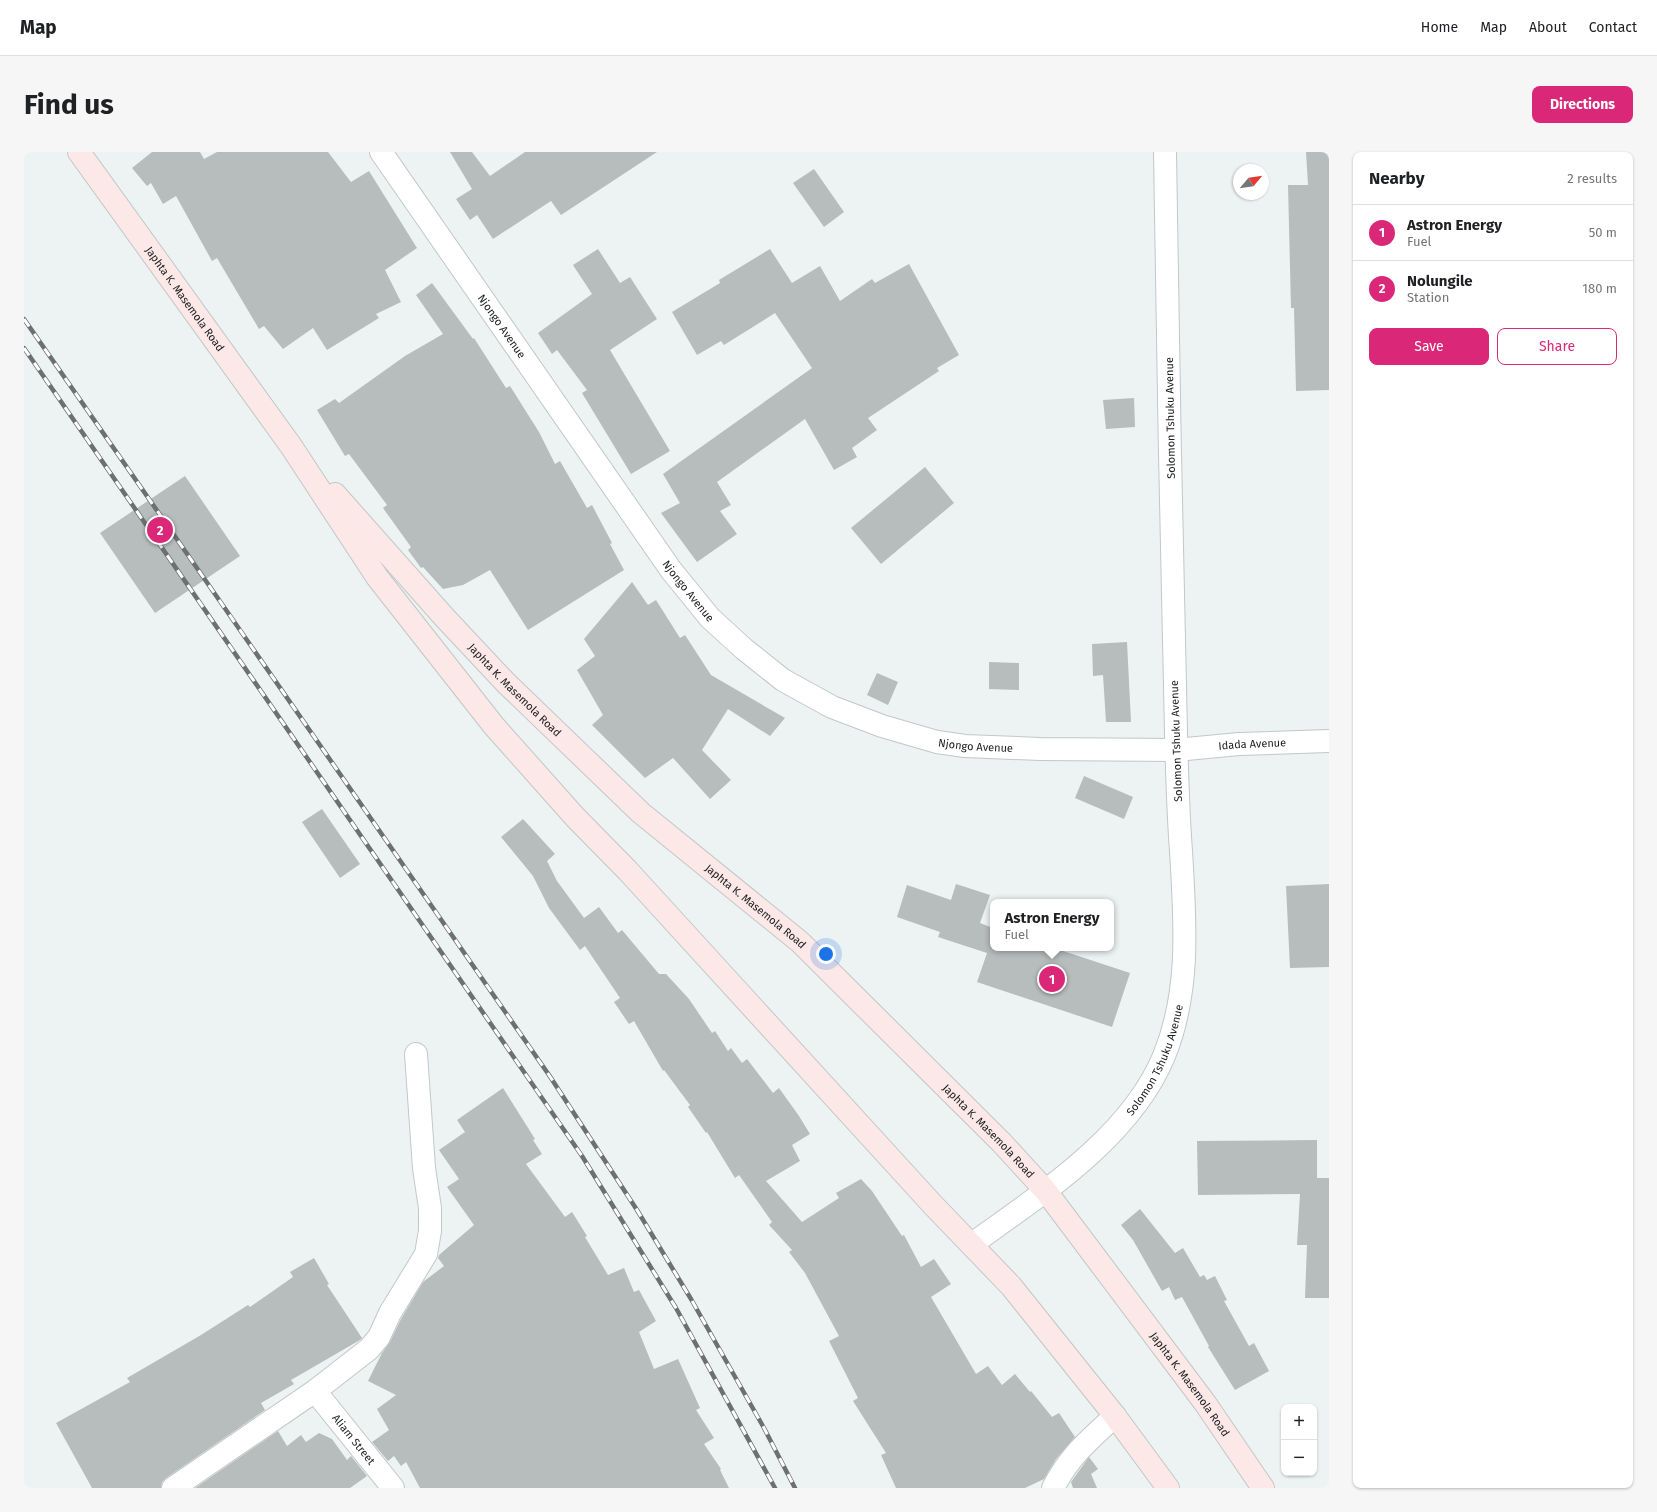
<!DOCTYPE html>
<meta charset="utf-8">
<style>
:root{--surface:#fff;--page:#f6f6f6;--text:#202124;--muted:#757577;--line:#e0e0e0;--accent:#db2777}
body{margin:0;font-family:"Fira Sans",sans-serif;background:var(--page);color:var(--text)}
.controls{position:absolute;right:12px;bottom:12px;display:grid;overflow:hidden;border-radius:8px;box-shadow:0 1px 3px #0004}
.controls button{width:36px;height:36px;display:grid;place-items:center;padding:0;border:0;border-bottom:1px solid var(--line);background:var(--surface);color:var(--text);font:20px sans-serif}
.compass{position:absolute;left:1209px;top:12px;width:36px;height:36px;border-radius:50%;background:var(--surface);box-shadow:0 1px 3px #0004;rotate:61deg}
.you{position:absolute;left:802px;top:802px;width:14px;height:14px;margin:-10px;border:3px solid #fff;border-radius:50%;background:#1a73e8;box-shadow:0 0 0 6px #1a73e833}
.badge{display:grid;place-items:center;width:26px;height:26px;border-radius:50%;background:var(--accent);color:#fff;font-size:13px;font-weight:700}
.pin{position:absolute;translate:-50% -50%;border:2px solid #fff;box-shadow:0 1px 4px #0006}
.popup{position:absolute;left:966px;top:747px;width:124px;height:52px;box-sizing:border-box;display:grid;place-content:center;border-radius:8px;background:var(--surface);filter:drop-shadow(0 1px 3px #0005);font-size:13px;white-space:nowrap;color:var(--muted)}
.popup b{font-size:15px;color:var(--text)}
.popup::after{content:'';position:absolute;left:50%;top:100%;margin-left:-8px;border:8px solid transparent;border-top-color:var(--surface)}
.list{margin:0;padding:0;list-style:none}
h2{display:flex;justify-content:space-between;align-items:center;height:52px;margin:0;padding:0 16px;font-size:17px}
h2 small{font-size:13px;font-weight:400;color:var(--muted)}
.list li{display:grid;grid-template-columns:26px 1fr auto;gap:12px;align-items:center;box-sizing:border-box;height:56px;padding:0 16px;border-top:1px solid var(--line)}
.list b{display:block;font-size:15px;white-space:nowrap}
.list p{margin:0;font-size:13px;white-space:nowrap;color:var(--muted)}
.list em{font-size:13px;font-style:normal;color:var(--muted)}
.actions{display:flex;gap:8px;padding:12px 16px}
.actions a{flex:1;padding:9px 0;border:1px solid var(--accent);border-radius:8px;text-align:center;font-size:14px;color:var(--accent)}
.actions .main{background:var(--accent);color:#fff}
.map{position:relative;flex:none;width:1305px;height:1336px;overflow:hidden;border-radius:8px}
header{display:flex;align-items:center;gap:24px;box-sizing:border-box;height:56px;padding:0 20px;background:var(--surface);border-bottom:1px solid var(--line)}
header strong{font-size:19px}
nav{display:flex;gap:22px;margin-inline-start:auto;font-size:14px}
.intro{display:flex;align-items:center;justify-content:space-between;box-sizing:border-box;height:96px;padding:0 24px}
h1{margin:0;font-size:28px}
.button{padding:10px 18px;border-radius:8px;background:var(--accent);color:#fff;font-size:14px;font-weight:700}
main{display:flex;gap:24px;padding:0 24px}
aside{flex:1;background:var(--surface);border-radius:8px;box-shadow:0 1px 3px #0004}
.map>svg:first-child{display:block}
.building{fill:#b7bcbd}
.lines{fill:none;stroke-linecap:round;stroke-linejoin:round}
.minor-casing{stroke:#c2c7c8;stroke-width:24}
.tertiary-casing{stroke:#c2c7c8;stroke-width:24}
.secondary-casing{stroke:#c2c7c8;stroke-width:24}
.minor{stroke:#fff;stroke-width:22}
.tertiary{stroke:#fff;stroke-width:22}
.secondary{stroke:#fbe8e7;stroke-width:22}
.rail-casing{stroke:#6d7071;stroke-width:4.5}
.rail{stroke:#fff;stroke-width:3;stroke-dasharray:9;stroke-linecap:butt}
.labels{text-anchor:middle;stroke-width:4;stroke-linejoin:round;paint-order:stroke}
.street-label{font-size:11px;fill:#1a1c1d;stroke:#fff}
</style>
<header>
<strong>Map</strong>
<nav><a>Home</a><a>Map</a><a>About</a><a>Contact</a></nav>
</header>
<div class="intro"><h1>Find us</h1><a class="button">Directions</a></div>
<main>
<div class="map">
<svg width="1305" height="1336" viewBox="0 0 1305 1336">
<rect width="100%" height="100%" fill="#edf2f3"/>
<g class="building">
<path d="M128 0H176L180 7 193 0H304L327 30 345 19 393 96 361 118 377 150 352 162 355 166 303 198 289 176 259 197 240 174 235 177 193 106 188 109 152 44 139 52 127 31 123 34 108 16Z"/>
<path d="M426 0H448L466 24 501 0H633L537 63 527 49 469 87 453 63 446 68 432 47 448 37Z"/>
<path d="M1282 0H1305V238L1272 239 1270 156H1267L1264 33H1284Z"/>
<path d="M790 17 820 60 800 75 769 31Z"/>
<path d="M574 97 596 131 606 125 633 167 586 198 646 299 607 322 558 241 563 238 533 198 528 202 514 181 568 142 549 113Z"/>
<path d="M746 97 768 131 796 114 816 149 848 127 851 131 885 112 935 203 913 216 915 219 844 266 853 278 828 296 833 305 810 318 781 267 693 330 707 353 696 359 713 382 673 410 637 361 656 351 639 322 788 216 751 161 700 193 697 189 673 203 648 160 696 131 695 128Z"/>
<path d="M408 131 449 187 450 186 482 236 486 234 515 280 531 312 536 309 563 356 568 353 588 391 586 392 600 418 504 478 466 418 439 433 419 437 399 415 397 416 384 398 387 395 359 356 363 353 325 302 321 304 293 258 311 247 315 251 381 204 419 182 392 143Z"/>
<path d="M1110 246 1111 275 1082 277 1079 248Z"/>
<path d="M901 315 930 351 857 412 827 376Z"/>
<path d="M161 324 216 404 131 461 76 381Z"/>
<path d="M608 430 624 453 632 448 656 486 661 483 687 523 761 566 746 584 704 557 678 598 707 628 686 647 649 606 621 626 568 573 579 563 553 518 571 504 560 487Z"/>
<path d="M1103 490 1107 570H1082L1079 523 1069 524 1068 492Z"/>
<path d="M965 510 995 511V538L965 537Z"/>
<path d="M853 521 874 530 864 553 843 543Z"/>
<path d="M1060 624 1109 645 1100 667 1051 646Z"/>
<path d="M298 657 336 712 316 726 278 670Z"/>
<path d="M499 667 531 702 523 709 533 729 560 766 575 755 594 781 598 778 635 822H642L665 847 688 881 691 879 704 899 707 896 718 911 723 907 749 941 755 936 775 964 786 982 768 993 776 1009 742 1029 778 1070 815 1046 812 1041 837 1027 848 1039 878 1084 880 1083 897 1115 910 1107 927 1132 907 1145 952 1222 964 1214 978 1233 991 1222 1006 1240 1007 1239 1028 1265 1035 1261 1051 1285 1032 1307 1020 1327 1001 1336H872L857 1303 862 1301 829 1249 834 1246 805 1189 815 1184 781 1121 765 1100 768 1098 745 1073 748 1070 715 1023 711 1026 683 980 682 981 664 955 666 953 640 918 639 919 610 869 605 872 590 850 596 846 561 794 556 798 525 756 509 724 477 685Z"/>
<path d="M932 732 966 743 956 771 969 776V796H1030L1106 821 1088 875 953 830 963 801 914 785 916 780 873 765 883 733 927 748Z"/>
<path d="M1305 732V815L1266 816 1262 734Z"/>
<path d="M479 936 511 987 509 988 518 1002 502 1012 541 1065 548 1060 563 1084 561 1085 584 1123 600 1116 610 1140 615 1138 632 1169 615 1180 630 1217 654 1207 676 1256 672 1258 690 1286 680 1292 697 1317 696 1318 705 1336H396L382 1310 377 1314 370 1304 364 1309 348 1290 365 1278 353 1257 372 1243 344 1229 358 1201 366 1190 377 1167 399 1130 420 1114 414 1106 415 1103 450 1073 423 1035 435 1027 415 998 441 980 433 968Z"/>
<path d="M1293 988V1026H1305V1146H1281L1283 1093H1273L1276 1042 1174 1043 1173 989Z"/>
<path d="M1116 1057 1151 1101 1159 1096 1176 1125 1180 1123 1183 1128 1191 1124 1203 1148 1200 1149 1225 1194 1230 1191 1245 1219 1211 1238 1184 1195 1185 1194 1158 1145 1151 1148 1145 1135 1138 1139 1109 1088 1097 1073Z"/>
<path d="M290 1106 305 1132 303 1133 338 1186 336 1188 267 1228 270 1232 237 1251 241 1258 142 1326 138 1330 137 1336H68L32 1271 106 1230 103 1226 177 1183 224 1153 226 1155 269 1125 266 1120Z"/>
<path d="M254 1279 263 1294 277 1283 282 1290 295 1281 308 1287 323 1308 327 1304 343 1324 326 1336H171Z"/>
<path d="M1065 1305 1074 1317 1067 1322 1073 1336H1049L1047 1330Z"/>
</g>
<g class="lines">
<defs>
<g id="minor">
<path id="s1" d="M291 1239 369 1336"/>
<path d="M149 1336 291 1239 345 1197 355 1185 366 1161 402 1102 406 1079V1056L400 1016 392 902"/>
<path d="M1029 1336C1046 1303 1065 1288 1091 1264"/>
</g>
<g id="tertiary">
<path id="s2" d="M357 0 647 418 686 466 720 497 759 528 808 555 858 574 913 590 941 594 1016 597 1152 598 1215 592 1305 589"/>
<path id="s3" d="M948 1092C1017 1042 1106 986 1140 904 1167 838 1161 768 1157 699 1154 660 1153 620 1152 581 1147 387 1144 194 1141 0"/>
</g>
<g id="secondary">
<path id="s4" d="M55 0 267 294 353 425 470 574 551 665 604 719 909 1053 987 1134 1091 1264 1144 1336"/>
<path id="s5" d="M311 342 421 466 482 531 617 661 776 790 978 991 1021 1038 1181 1251 1239 1336"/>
</g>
</defs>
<use href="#minor" class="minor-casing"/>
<use href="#tertiary" class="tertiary-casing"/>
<use href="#secondary" class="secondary-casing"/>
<use href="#minor" class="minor"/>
<use href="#tertiary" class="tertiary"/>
<use href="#secondary" class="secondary"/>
<defs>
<g id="rail">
<path d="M0 167 525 923 613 1058 667 1147 740 1276 771 1336"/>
<path d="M0 196 558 1004 652 1156 751 1336"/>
</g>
</defs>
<use href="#rail" class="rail-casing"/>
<use href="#rail" class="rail"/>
</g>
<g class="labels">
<g class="street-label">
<text dy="4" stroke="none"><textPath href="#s4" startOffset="181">Japhta K. Masemola Road</textPath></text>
<text dy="4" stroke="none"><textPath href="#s2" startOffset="212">Njongo Avenue</textPath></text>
<text transform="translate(1146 266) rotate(-91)" y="4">Solomon Tshuku Avenue</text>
<text dy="4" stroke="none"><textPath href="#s2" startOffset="536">Njongo Avenue</textPath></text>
<text dy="4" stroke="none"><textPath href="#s5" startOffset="266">Japhta K. Masemola Road</textPath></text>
<text transform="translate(1152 589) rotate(-92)" y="4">Solomon Tshuku Avenue</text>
<text dy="4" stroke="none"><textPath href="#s2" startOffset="872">Njongo Avenue</textPath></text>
<text dy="4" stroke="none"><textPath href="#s2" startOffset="1149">Idada Avenue</textPath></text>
<text dy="4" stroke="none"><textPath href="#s5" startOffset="590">Japhta K. Masemola Road</textPath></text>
<text dy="4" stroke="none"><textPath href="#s3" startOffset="265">Solomon Tshuku Avenue</textPath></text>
<text dy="4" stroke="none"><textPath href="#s5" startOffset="914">Japhta K. Masemola Road</textPath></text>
<text dy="4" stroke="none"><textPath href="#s5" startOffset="1238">Japhta K. Masemola Road</textPath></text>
<text dy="4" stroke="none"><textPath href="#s1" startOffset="62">Aliam Street</textPath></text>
</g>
</g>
</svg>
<div class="controls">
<button>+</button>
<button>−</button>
</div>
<svg class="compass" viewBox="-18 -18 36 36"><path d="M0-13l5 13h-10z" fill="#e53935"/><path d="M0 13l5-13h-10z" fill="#757577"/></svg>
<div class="you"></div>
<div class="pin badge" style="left:1028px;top:827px">1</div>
<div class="popup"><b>Astron Energy</b>Fuel</div>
<div class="pin badge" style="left:136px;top:378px">2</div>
</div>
<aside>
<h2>Nearby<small>2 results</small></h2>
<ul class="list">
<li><span class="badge">1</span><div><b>Astron Energy</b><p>Fuel</p></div><em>50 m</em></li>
<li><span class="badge">2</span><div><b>Nolungile</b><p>Station</p></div><em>180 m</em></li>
</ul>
<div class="actions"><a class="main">Save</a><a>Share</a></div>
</aside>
</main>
